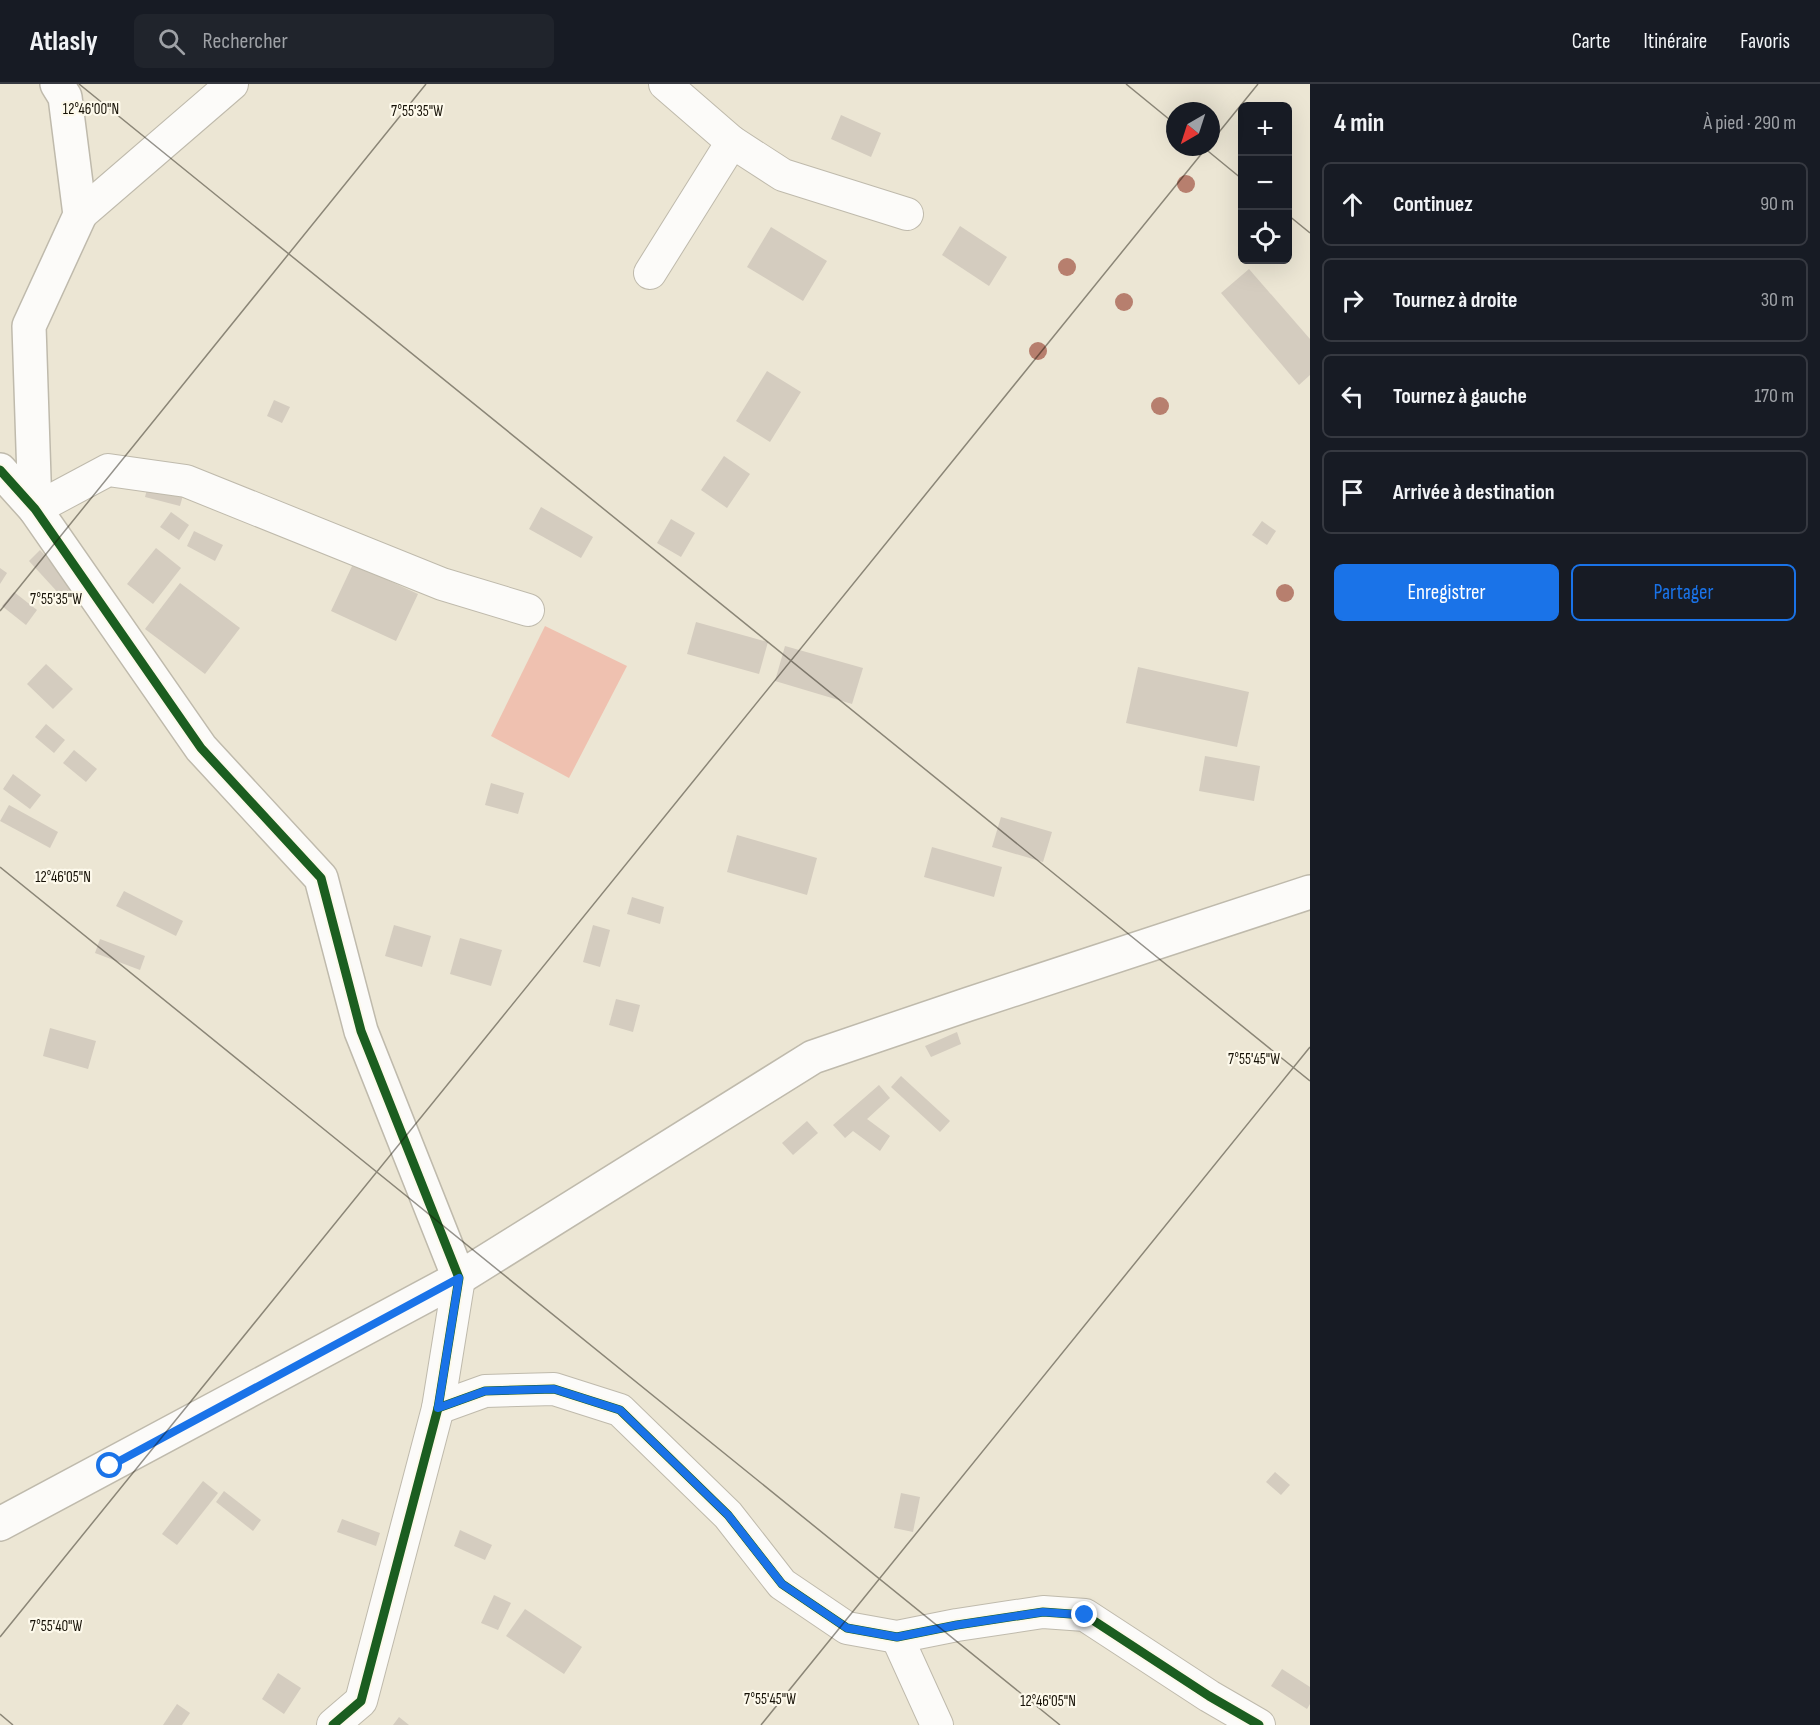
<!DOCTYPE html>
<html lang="fr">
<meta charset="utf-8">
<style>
:root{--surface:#171b24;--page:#20242c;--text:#f1f3f6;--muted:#9ea1a6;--line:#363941;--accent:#1a73e8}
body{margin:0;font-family:"Sofia Sans Condensed",sans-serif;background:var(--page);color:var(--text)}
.controls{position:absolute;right:18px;top:18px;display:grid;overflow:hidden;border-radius:9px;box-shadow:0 6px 24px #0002}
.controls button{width:54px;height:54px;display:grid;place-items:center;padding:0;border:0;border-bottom:2px solid var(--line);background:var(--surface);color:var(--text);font:30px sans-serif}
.compass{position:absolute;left:1166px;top:18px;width:54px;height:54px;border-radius:50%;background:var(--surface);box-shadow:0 6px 24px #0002;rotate:219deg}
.stop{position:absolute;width:18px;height:18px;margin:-14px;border:4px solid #1a73e8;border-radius:50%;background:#fff}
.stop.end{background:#1a73e8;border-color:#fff;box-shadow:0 2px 6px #0008}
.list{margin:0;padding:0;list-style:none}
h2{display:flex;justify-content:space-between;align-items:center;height:78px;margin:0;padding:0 24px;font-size:26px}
h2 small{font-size:20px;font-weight:400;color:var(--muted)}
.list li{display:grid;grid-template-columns:39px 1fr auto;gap:18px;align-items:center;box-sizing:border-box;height:84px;margin:0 12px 12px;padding:0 12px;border:2px solid var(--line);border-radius:9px}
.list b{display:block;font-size:22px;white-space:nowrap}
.list em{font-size:20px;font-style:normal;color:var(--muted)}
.actions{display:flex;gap:12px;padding:18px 24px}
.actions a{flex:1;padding:14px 0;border:2px solid var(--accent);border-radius:9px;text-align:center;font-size:21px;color:var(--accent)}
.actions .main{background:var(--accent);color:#fff}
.icon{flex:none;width:33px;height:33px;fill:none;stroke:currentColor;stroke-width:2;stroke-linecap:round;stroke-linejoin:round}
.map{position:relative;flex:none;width:1310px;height:1641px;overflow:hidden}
header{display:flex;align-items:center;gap:36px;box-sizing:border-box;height:84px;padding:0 30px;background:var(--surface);border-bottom:2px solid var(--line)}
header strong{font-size:28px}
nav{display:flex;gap:33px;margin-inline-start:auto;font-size:21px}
.search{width:420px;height:54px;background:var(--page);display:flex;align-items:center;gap:15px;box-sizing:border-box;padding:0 21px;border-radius:9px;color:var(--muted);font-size:22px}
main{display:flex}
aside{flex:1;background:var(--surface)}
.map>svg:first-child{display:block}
.green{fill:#efc1b0}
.building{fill:#d4ccbf}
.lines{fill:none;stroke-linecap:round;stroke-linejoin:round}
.street-casing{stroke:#bfbaac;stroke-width:34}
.secondary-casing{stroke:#bfbaac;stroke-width:36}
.street{stroke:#fcfbf9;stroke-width:32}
.secondary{stroke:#fcfbf9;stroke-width:33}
.cycleway-casing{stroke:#fdf9eb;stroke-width:13}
.cycleway{stroke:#1b5e20;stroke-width:9}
.tree{fill:#b77f6e}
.route{stroke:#1a73e8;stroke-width:8}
.ticks{fill:none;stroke:#161106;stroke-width:1.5;stroke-opacity:0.45}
.ticks-label{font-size:15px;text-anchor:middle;fill:#161106;stroke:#fdf9eb;stroke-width:4.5;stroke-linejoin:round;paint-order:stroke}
</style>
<header>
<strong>Atlasly</strong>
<div class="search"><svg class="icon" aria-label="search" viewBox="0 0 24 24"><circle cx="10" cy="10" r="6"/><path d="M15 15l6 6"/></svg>Rechercher</div>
<nav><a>Carte</a><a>Itinéraire</a><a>Favoris</a></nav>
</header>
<main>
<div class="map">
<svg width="1310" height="1641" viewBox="0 0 1310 1641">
<rect width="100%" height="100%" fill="#ece6d4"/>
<path class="green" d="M545 542 627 582 569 694 491 652Z"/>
<g class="building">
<path d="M841 31 881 49 871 73 831 55Z"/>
<path d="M960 142 1007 173 989 202 942 171Z"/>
<path d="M771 143 827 177 803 217 747 183Z"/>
<path d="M1249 185 1310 255V291L1299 301 1221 209Z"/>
<path d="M767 287 801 308 770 358 736 337Z"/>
<path d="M274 316 290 323 282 339 267 332Z"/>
<path d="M724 372 750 390 727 424 701 406Z"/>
<path d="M150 394 185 404 180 422 145 413Z"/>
<path d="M541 423 593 453 581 474 529 445Z"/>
<path d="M171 428 189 441 179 456 160 443Z"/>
<path d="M671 435 695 449 681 473 657 459Z"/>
<path d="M1262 437 1276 447 1267 461 1252 451Z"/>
<path d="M194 447 223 461 215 477 187 462Z"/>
<path d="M156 464 181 484 153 520 127 500Z"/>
<path d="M40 466 74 503 62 513 29 477Z"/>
<path d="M353 480 418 510 396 557 331 527Z"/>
<path d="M0 484 7 489 0 500Z"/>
<path d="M180 499 240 544 205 590 145 545Z"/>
<path d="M14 508 37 526 26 541 2 522Z"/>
<path d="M696 538 768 558 759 590 687 570Z"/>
<path d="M785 562 863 584 852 620 775 597Z"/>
<path d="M46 580 73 605 53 625 27 600Z"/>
<path d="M1138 583 1249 608 1237 663 1126 639Z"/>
<path d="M46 640 65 656 54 669 35 653Z"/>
<path d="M74 666 97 685 86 698 63 679Z"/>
<path d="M1205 672 1260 682 1254 717 1199 707Z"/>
<path d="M13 690 41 711 30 725 3 705Z"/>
<path d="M491 699 524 709 518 730 485 721Z"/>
<path d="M9 721 58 748 50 764 0 737Z"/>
<path d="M1001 733 1052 748 1043 778 992 763Z"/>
<path d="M737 751 817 774 807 811 727 788Z"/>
<path d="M932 763 1002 783 994 813 924 793Z"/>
<path d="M124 807 183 837 176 852 116 822Z"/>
<path d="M632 813 664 823 660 840 627 830Z"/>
<path d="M394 841 431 852 422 883 385 872Z"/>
<path d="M593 841 610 846 600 883 583 878Z"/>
<path d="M460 854 502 866 491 902 450 890Z"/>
<path d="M100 855 145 872 140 886 95 869Z"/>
<path d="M616 915 640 921 633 948 609 941Z"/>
<path d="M50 944 96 957 88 985 43 972Z"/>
<path d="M957 948 961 960 931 973 925 962Z"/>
<path d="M901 992 950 1037 940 1048 891 1003Z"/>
<path d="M879 1001 890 1014 867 1035 890 1052 880 1067 853 1047 845 1054 833 1041Z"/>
<path d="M807 1037 818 1049 793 1071 782 1059Z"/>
<path d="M1275 1388 1290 1401 1281 1411 1266 1398Z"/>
<path d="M203 1397 218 1409 177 1461 162 1450Z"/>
<path d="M224 1407 261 1436 253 1447 216 1418Z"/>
<path d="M901 1409 920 1413 913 1448 894 1444Z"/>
<path d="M342 1435 380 1449 376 1462 337 1448Z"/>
<path d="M460 1446 492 1461 485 1476 454 1462Z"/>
<path d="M494 1511 511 1519 498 1546 481 1539Z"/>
<path d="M525 1525 582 1563 564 1590 506 1552Z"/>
<path d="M1282 1585 1310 1603V1620L1307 1625 1271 1602Z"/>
<path d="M278 1589 301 1604 284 1630 262 1615Z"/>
<path d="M177 1620 190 1629 182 1641H163Z"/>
<path d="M399 1633 409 1641H393Z"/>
</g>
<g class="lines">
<defs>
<g id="street">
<path d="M665 0 732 58 783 91 907 130"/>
<path d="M80 131 232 0"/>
<path d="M650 189 732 58"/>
<path d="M35 425 108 386 186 397 442 500 528 526"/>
<path d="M438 1324 485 1307 554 1305 620 1326 728 1431 782 1500 847 1544 897 1553 957 1541 1043 1528 1085 1531 1209 1612 1259 1641"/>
<path d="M897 1553 937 1641"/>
<path d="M333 1641 361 1617 438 1324 459 1194"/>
</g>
<g id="secondary">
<path d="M0 386 35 425 201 664 321 794 361 947 459 1194"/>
<path d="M35 425 29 242 80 131 65 13 57 0"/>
<path d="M0 1440 459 1194 813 973 969 920 1310 808"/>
</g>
</defs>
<use href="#street" class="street-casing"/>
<use href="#secondary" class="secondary-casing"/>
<use href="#street" class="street"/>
<use href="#secondary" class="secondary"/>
<defs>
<g id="cycleway">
<path d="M0 386 35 425 201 664 321 794 361 947 459 1194 438 1324 361 1617 333 1641"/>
<path d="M438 1324 485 1307 554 1305 620 1326 728 1431 782 1500 847 1544 897 1553 957 1541 1043 1528 1085 1531 1209 1612 1259 1641"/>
</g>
</defs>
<use href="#cycleway" class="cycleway-casing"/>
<use href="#cycleway" class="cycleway"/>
</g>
<g class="tree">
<circle cx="1186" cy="100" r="9"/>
<circle cx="1067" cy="183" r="9"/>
<circle cx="1124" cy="218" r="9"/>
<circle cx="1038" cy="267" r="9"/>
<circle cx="1160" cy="322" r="9"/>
<circle cx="1285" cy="509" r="9"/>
</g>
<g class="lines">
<path class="route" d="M110 1382 459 1194 438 1324 485 1307 554 1305 620 1326 728 1431 782 1500 847 1544 897 1553 957 1541 1043 1528 1085 1531"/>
</g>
<path class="ticks" d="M79 0 1310 997M1126 0 1175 40M1211 58 1258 0M1203 63 1242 95M1288 131 1310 149M0 527 426 0M0 783 1060 1641M0 1553 1207 63M0 1630 13 1641M761 1641 1310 963"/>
<g class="ticks-label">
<text x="91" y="30">12°46'00"N</text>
<text x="417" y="32">7°55'35"W</text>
<text x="56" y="520">7°55'35"W</text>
<text x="63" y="798">12°46'05"N</text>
<text x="1254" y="980">7°55'45"W</text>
<text x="56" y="1547">7°55'40"W</text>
<text x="770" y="1620">7°55'45"W</text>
<text x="1048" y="1622">12°46'05"N</text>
</g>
</svg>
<div class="controls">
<button>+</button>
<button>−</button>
<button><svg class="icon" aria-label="locate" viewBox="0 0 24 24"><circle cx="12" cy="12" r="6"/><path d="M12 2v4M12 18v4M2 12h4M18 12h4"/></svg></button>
</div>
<svg class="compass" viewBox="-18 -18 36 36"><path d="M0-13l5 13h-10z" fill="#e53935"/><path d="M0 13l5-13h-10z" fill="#9ea1a6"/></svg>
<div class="stop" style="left:110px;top:1382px"></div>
<div class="stop end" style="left:1085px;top:1531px"></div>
</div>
<aside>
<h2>4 min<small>À pied · 290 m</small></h2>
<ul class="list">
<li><svg class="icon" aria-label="ahead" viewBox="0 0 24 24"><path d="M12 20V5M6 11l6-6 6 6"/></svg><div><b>Continuez</b></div><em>90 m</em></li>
<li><svg class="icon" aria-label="right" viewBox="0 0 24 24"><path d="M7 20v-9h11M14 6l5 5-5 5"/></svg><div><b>Tournez à droite</b></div><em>30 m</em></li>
<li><svg class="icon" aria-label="left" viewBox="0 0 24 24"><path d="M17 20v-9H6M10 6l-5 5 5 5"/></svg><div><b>Tournez à gauche</b></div><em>170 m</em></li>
<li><svg class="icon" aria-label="arrive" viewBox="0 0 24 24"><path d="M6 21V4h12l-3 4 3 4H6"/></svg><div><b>Arrivée à destination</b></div></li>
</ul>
<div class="actions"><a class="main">Enregistrer</a><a>Partager</a></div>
</aside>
</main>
